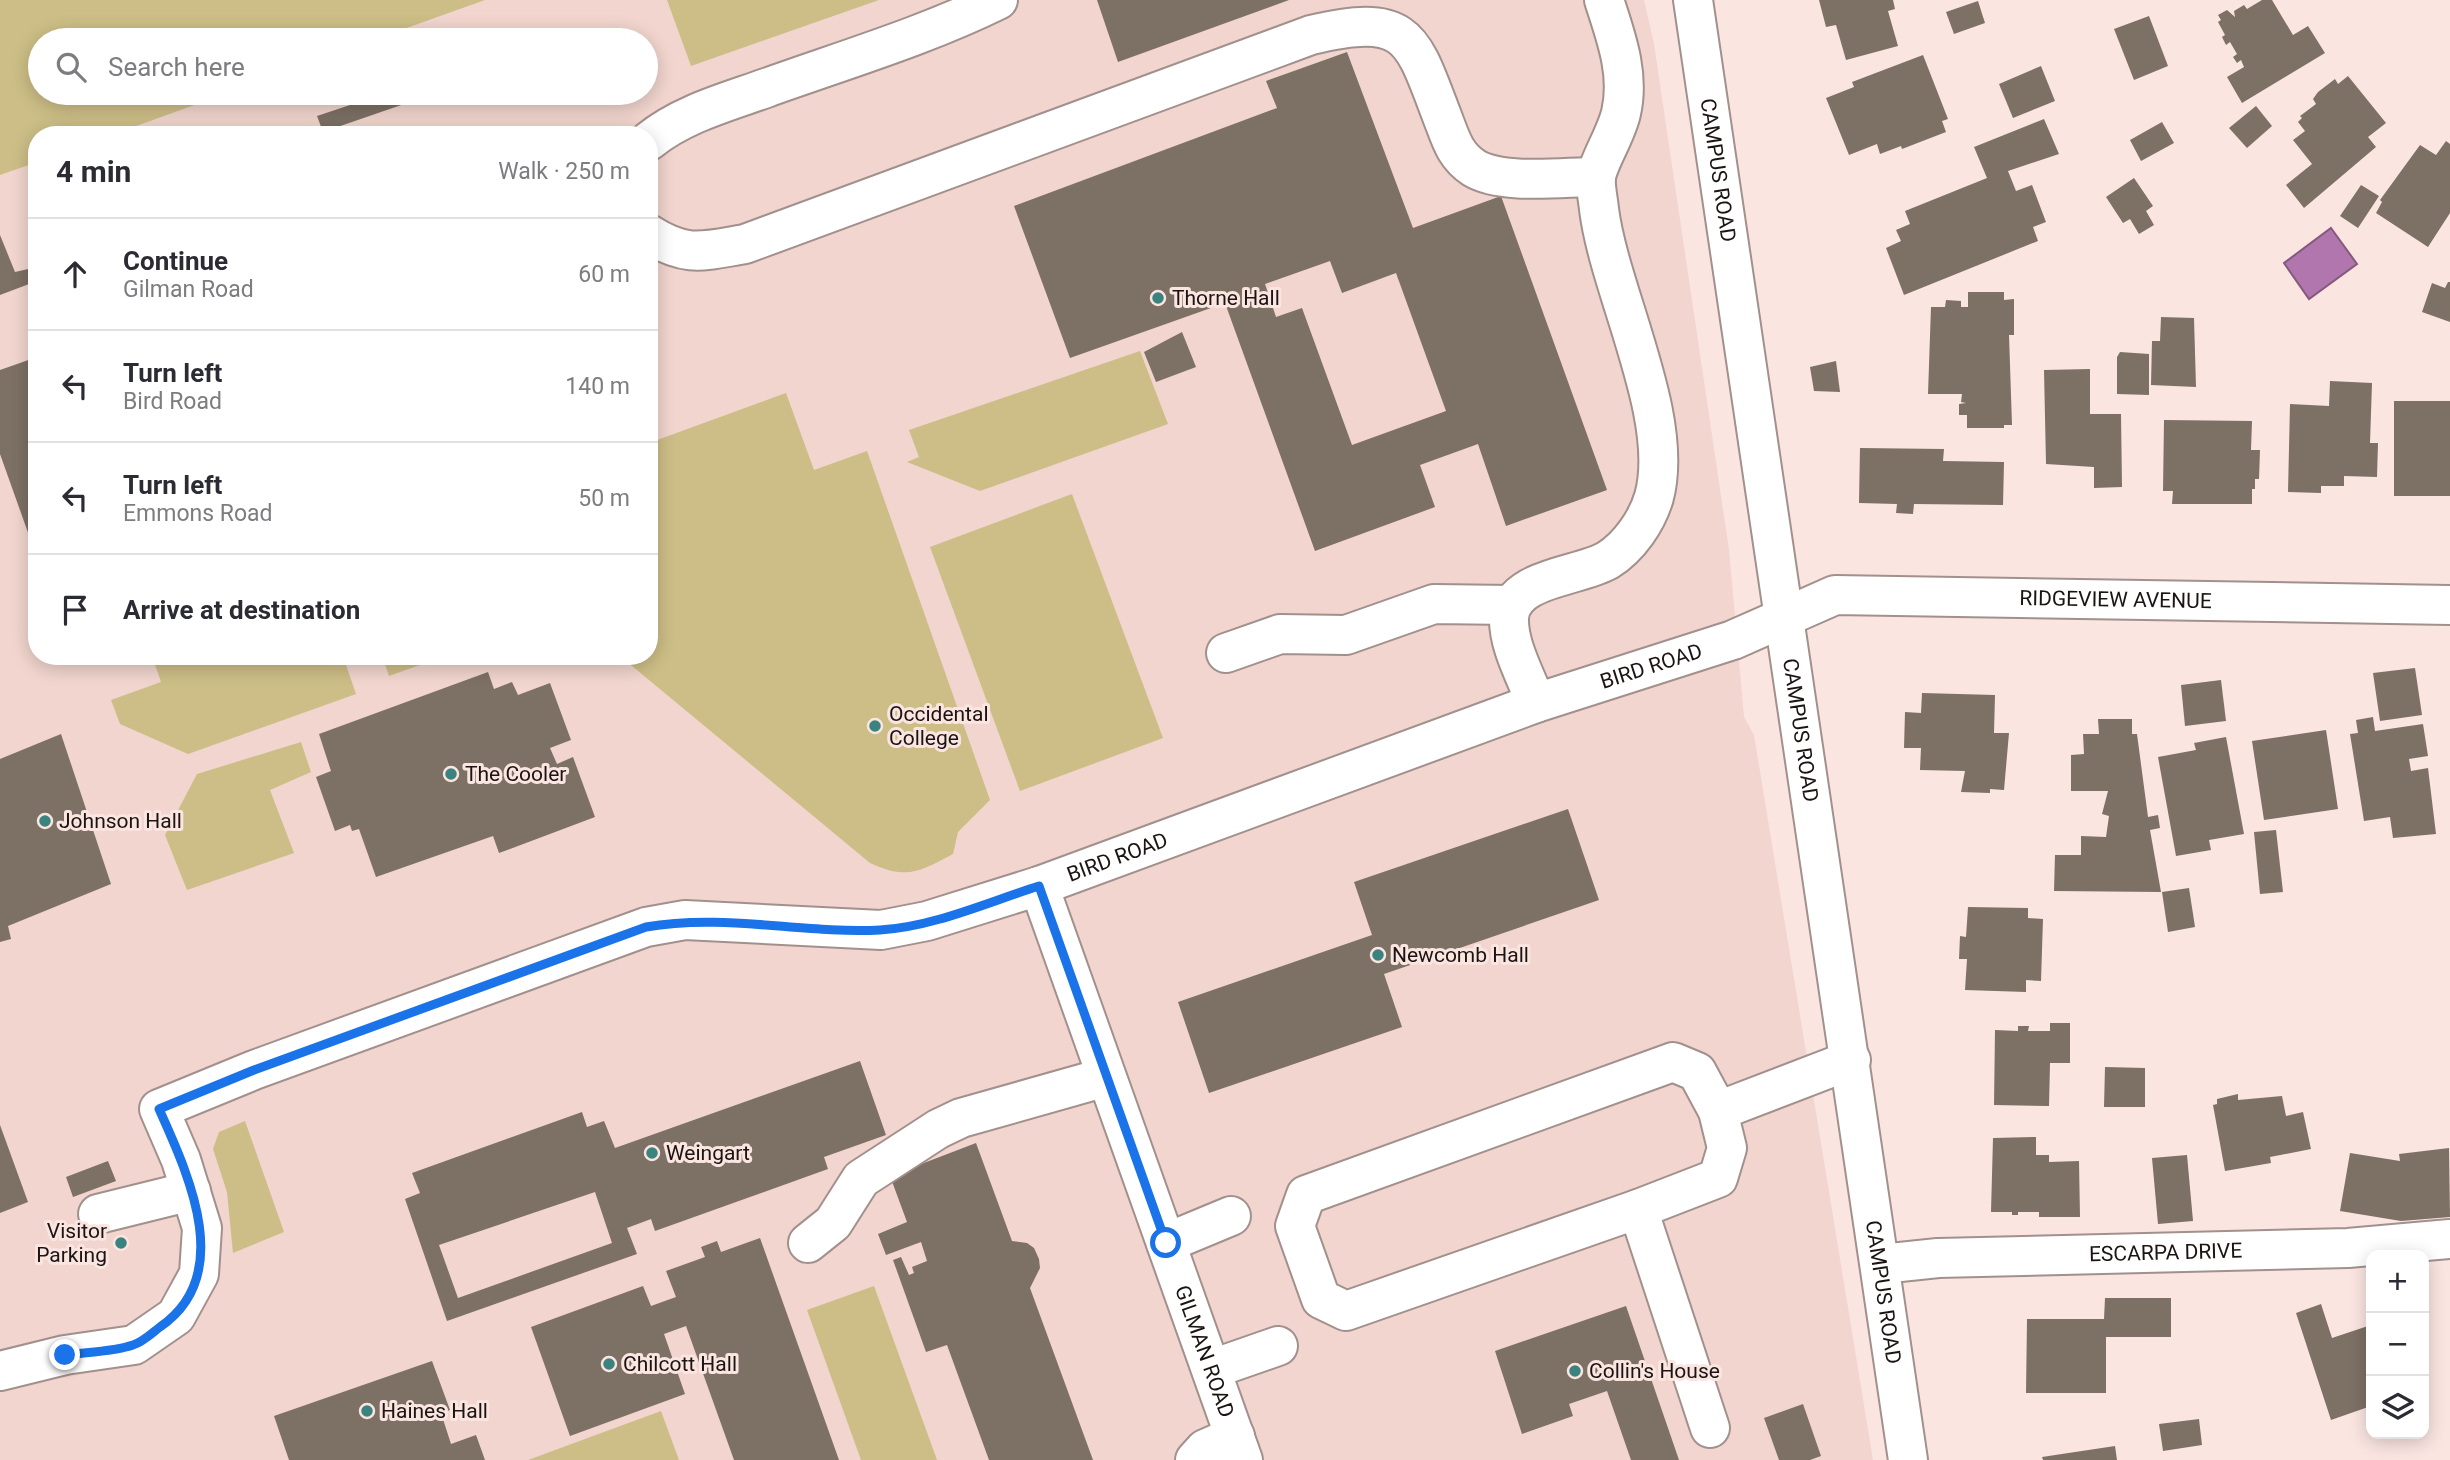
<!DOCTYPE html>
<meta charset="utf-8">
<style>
:root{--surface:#fff;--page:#f2f2f3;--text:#2b2b33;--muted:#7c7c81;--line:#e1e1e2}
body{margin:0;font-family:Roboto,sans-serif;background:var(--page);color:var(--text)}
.controls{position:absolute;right:21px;bottom:21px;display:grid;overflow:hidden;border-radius:14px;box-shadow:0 4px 18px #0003}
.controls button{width:63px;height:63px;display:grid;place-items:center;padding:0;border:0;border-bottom:2px solid var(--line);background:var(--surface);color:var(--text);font:35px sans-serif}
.stop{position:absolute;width:21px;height:21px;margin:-16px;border:5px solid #1a73e8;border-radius:50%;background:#fff}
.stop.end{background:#1a73e8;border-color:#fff;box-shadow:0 2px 7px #0008}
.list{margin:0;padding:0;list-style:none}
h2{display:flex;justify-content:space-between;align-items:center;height:91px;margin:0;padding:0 28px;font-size:30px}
h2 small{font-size:23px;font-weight:400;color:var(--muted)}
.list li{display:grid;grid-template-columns:46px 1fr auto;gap:21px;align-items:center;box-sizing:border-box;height:112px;padding:0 28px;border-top:2px solid var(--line)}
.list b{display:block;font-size:26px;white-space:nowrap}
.list p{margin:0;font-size:23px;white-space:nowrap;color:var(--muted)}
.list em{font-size:23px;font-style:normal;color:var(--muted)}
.icon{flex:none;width:38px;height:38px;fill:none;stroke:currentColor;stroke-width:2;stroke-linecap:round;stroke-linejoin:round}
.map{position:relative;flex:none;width:2450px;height:1460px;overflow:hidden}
.search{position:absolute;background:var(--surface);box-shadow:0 4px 18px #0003;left:28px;top:28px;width:630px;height:77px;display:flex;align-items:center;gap:18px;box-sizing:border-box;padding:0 24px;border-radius:38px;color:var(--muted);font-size:26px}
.panel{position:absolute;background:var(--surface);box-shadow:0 4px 18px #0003;left:28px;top:126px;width:630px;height:539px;border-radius:28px}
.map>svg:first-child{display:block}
.built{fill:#f1d5ce;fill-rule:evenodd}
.green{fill:#ccbe86}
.water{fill:#b176ad;stroke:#84597e;stroke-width:2}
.building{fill:#7d7065;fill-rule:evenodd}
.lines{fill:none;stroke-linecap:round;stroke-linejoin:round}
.minor-casing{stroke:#a2908c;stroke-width:42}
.minor{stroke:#fff;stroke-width:38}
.route{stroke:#1a73e8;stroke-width:9}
.poi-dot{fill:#3b837f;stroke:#fae5e1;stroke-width:2.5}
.labels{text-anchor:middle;stroke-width:6;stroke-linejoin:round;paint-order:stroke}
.street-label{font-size:21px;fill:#1b1412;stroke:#fae5e1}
.poi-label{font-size:21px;fill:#1b1412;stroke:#fae5e1;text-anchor:start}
</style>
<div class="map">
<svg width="2450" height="1460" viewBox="0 0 2450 1460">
<rect width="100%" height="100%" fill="#fae5e1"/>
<path class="built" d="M0 0H1644L1654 44 1729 550 1744 717 1754 735 1873 1460H0ZM40 40H646V93H40ZM37 135H649V656H37Z"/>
<g class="green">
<path d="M0 0H485L373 40H40V93H228L111 135H37V162L0 175Z"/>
<path d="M667 0H879L691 66Z"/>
<path d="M1140 351 1168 424 980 491 907 462 919 457 909 430Z"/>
<path d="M786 393 814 470 867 451 990 800 958 832 953 854C919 872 907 880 870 863L620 656H649V443Z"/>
<path d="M1072 494 1163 738 1020 791 930 547Z"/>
<path d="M152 656H343L356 694 188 754 120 724 111 700 161 682Z"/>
<path d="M382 656H445L389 676Z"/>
<path d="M301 742 311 772 270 790 294 853 187 890 165 835 197 774Z"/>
<path d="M245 1121 284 1232 233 1253 227 1192 213 1149 219 1132Z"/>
<path d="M874 1286 937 1460H861L807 1310Z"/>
<path d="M661 1411 679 1460H528Z"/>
</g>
<path class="water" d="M2331 228 2357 264 2309 299 2284 263Z"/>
<g class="building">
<path d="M1097 0H1289L1118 62Z"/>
<path d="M1819 0H1893L1895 9 1888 11 1898 46 1846 60 1836 25 1826 27Z"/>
<path d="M2262 0H2272L2293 35 2308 26 2325 53 2242 103 2227 77 2244 67 2241 60 2237 63 2233 57 2237 54 2230 42 2226 45 2222 37 2225 35 2218 22 2221 20 2218 15 2227 10 2235 17 2234 11 2244 5 2247 9Z"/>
<path d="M1978 1 1985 23 1954 34 1946 12Z"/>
<path d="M2149 16 2168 66 2134 80 2114 29Z"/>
<path d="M1347 52 1413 228 1501 196 1607 490 1506 526 1478 444 1420 465 1435 507 1315 551 1225 303 1070 358 1014 206 1277 108 1266 81ZM1330 261 1342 293 1396 273 1446 411 1352 445 1302 308 1276 317 1265 284Z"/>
<path d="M1923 55 1948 119 1942 121 1946 132 1902 149 1901 146 1880 154 1877 144 1849 155 1826 98 1854 87 1852 82Z"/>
<path d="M2041 66 2055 101 2013 118 1999 84Z"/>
<path d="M2348 76 2386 123 2368 137 2376 147 2304 208 2286 185 2312 164 2293 140 2305 131 2298 122 2302 118 2300 116 2316 104 2313 99 2318 92 2335 79 2338 84Z"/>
<path d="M386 93H407L410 102 323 132 317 116Z"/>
<path d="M2256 106 2272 126 2247 148 2229 128Z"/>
<path d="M2044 119 2059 154 2008 171 2016 191 2032 185 2046 222 2033 227 2038 241 1904 295 1886 248 1901 241 1896 230 1910 224 1905 211 1987 178 1974 147Z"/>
<path d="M2162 122 2174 143 2141 161 2130 140Z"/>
<path d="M2446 141 2450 144V213L2428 247 2376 213 2382 202 2380 200 2420 145 2436 155Z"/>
<path d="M2134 178 2153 206 2146 211 2154 225 2139 234 2130 219 2123 223 2106 197Z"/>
<path d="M2361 185 2379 196 2358 228 2340 216Z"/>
<path d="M0 235 15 272 37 267V281L0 295Z"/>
<path d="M2448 282H2450V322L2422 312 2432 283 2445 288Z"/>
<path d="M1968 292H2004V300L2014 299V335H2009L2012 425H2004V428H1967V415H1959V404L1966 403 1961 402 1962 394H1928L1931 307H1945L1946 300 1961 301V307H1968Z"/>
<path d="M2161 317 2194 318 2196 387 2151 385 2152 341H2160Z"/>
<path d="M1182 332 1196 367 1156 382 1144 352Z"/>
<path d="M2120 352 2149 354V395L2117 394V357Z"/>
<path d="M37 357V555H36L0 454V370Z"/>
<path d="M1836 361 1840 392 1814 391 1810 367Z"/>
<path d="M2090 369V414H2121L2122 487 2094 488V467L2046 464 2044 370Z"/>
<path d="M2330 381 2372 383 2370 443H2378L2377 477 2344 476V486H2321V493L2288 492 2290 404 2329 406Z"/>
<rect x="2394" y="401" width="56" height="95"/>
<path d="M2164 420 2252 421 2251 450H2260L2259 479H2255V489H2252V504H2172L2173 491H2163Z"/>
<path d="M1860 448 1944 449 1943 461 2004 462 2003 505 1914 504 1913 514 1896 513 1897 504 1859 503Z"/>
<path d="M2415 668 2422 715 2380 721 2373 673Z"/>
<path d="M488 672 494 689 512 682 518 695 550 683 571 740 550 748 557 764 573 757 595 817 499 853 493 836 376 877 359 829 352 831 350 825 335 831 316 777 331 771 319 734Z"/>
<path d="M2221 680 2226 721 2185 726 2181 685Z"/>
<path d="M1922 693 1995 695 1994 733H2009L2004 790 1990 789V793L1961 792 1965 771 1920 770 1921 748H1904L1905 712 1921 713Z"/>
<path d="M2373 717 2375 731 2423 724 2428 756 2409 759 2411 771 2428 768 2436 834 2393 838 2390 817 2364 821 2350 734 2358 733 2356 720Z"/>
<path d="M2098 719H2132V734H2137L2148 817 2158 815 2160 828 2150 830 2161 892 2054 891 2055 855H2081V836L2106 837 2109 816 2102 814 2108 791H2071V755L2084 754 2083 734H2099Z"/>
<path d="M2326 730 2338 809 2264 820 2252 741Z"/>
<path d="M61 734 111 884 8 926 11 939 0 942V759Z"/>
<path d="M2226 737 2244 834 2209 840 2211 850 2176 856 2158 757 2196 750 2194 743Z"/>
<path d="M1568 809 1599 900 1384 974 1402 1027 1209 1093 1178 1002 1372 935 1354 882Z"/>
<path d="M2276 830 2283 892 2260 894 2254 832Z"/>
<path d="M2189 888 2195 927 2168 932 2162 892Z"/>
<path d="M1968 907 2028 908V918L2043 919 2041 981 2026 980V992L1965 990 1967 959H1959L1960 936 1966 937Z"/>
<path d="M2050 1023H2070V1063H2050L2049 1106 1994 1105 1995 1030 2018 1031V1026H2029L2028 1031H2050Z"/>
<path d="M860 1061 886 1135 824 1157 828 1169 655 1231 651 1219 627 1228 637 1254 447 1321 405 1199 420 1193 412 1173 582 1112 587 1127 604 1121 615 1148ZM595 1192 612 1243 458 1298 439 1245Z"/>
<path d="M2105 1067 2145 1068V1107H2104Z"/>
<path d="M2238 1094V1100L2282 1096 2286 1116 2303 1112 2311 1149 2270 1157 2271 1163 2225 1171 2213 1105 2217 1104V1099Z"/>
<path d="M0 1125 28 1202 0 1213Z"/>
<path d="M2036 1137V1155H2049V1162L2079 1161 2080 1217H2039V1212H2018V1215H2012V1212H1991L1993 1138Z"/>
<path d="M976 1143 1012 1241 1027 1243 1034 1248 1039 1259 1040 1268 1030 1288 1093 1460H989L947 1345 926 1352 893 1260 901 1257 909 1275 914 1273 912 1267 927 1261 921 1242 886 1255 878 1234 907 1222 890 1176Z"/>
<path d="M2449 1148 2450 1217 2401 1221 2340 1211 2350 1153 2400 1161 2399 1154Z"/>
<path d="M2187 1155 2193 1221 2158 1224 2152 1158Z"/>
<path d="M108 1161 116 1181 73 1197 66 1177Z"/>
<path d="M760 1238 839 1460H734L686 1326 664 1334 685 1394 570 1436 531 1327 643 1286 651 1306 676 1297 666 1271 705 1257 701 1247 717 1241 721 1252Z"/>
<path d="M2105 1298H2171V1337H2106V1393H2026L2027 1319H2104Z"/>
<path d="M2321 1304 2332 1338 2371 1325V1406L2331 1420 2296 1313Z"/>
<path d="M1626 1306 1679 1460H1631L1607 1391 1569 1404 1573 1416 1522 1434 1495 1351Z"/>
<path d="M432 1361 450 1410 441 1413 451 1444 476 1435 485 1460H289L274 1416Z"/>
<path d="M1803 1404 1821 1456 1810 1460H1779L1764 1418Z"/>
<path d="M2199 1419 2202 1445 2163 1451 2159 1424Z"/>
<path d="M2115 1446 2117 1460H2043L2042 1457Z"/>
</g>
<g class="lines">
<defs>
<g id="minor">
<path id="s1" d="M1693 0 1908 1460"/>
<path d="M649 141C682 114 727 102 766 88 844 60 925 36 998 0"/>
<path d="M649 234C687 258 703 251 745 244L1311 35C1412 11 1412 39 1445 124 1452 143 1457 157 1474 168 1502 185 1563 177 1596 177"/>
<path d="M1226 653 1280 634 1346 635 1434 604 1511 605"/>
<path d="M1536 703C1526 677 1508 645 1509 618 1511 577 1580 577 1608 560 1629 547 1647 521 1654 497 1676 417 1609 291 1599 209 1598 199 1595 186 1596 177 1599 160 1616 135 1621 113 1630 74 1616 37 1604 0"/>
<path id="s2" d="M1039 886 1243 1460"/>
<path d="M1673 1062 1697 1072 1718 1111 1727 1148 1718 1178 1638 1209 1346 1311 1321 1299 1295 1226 1306 1195Z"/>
<path d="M1718 1111 1851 1060"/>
<path d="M1638 1209 1710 1428"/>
<path d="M98 1214 191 1191"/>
<path d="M808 1243 833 1223 861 1179 938 1129 961 1118 1106 1077"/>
<path d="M1166 1243 1231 1216"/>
<path id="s3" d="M1881 1264 1938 1258 2348 1248 2450 1239"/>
<path d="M1212 1369 1278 1346"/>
<path id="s4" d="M0 1371 65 1355 134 1345 176 1316 199 1274 202 1228 181 1160 159 1109 254 1070 646 927 685 920 881 930 927 921 1039 886 1536 703 1733 640 1835 595 2450 605"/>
<path d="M1195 1460 1205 1449 1235 1436"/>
</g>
</defs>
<use href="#minor" class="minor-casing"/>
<use href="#minor" class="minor"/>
</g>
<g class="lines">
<path class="route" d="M65 1355C86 1352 113 1352 133 1345 143 1342 152 1333 160 1327 236 1275 188 1174 159 1109L254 1070 646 927C724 913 802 934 880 930 933 927 988 902 1039 886L1166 1243"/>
</g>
<g class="poi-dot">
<circle cx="1158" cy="298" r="7"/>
<circle cx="875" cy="726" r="7"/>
<circle cx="451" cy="774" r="7"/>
<circle cx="45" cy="821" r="7"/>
<circle cx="1378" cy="955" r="7"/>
<circle cx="652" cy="1153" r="7"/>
<circle cx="121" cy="1243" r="7"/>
<circle cx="609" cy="1364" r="7"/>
<circle cx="1575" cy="1371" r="7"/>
<circle cx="367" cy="1411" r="7"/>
</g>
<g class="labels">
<g class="street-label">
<text dy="7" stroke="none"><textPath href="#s1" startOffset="172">CAMPUS ROAD</textPath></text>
<text dy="7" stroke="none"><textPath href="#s4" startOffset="2457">RIDGEVIEW AVENUE</textPath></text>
<text dy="7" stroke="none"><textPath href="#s4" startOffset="1979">BIRD ROAD</textPath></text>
<text dy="7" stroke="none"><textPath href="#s1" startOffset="738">CAMPUS ROAD</textPath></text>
<text dy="7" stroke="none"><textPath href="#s4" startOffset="1412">BIRD ROAD</textPath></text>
<text dy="7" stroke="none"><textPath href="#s3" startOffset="285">ESCARPA DRIVE</textPath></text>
<text dy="7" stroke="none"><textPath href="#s1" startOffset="1306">CAMPUS ROAD</textPath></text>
<text dy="7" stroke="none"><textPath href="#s2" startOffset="494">GILMAN ROAD</textPath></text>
</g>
<g class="poi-label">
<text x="1172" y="305">Thorne Hall</text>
<text x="889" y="721">Occidental<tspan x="889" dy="24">College</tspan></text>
<text x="465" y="781">The Cooler</text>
<text x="59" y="828">Johnson Hall</text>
<text x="1392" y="962">Newcomb Hall</text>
<text x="666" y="1160">Weingart</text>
<text x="107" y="1238" text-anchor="end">Visitor<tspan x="107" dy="24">Parking</tspan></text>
<text x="623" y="1371">Chilcott Hall</text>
<text x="1589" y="1378">Collin's House</text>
<text x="381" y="1418">Haines Hall</text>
</g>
</g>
</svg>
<div class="controls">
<button>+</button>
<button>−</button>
<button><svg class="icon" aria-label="layers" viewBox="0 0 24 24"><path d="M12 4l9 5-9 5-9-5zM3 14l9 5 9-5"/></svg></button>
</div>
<div class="stop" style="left:1166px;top:1243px"></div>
<div class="stop end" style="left:65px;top:1355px"></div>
<div class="search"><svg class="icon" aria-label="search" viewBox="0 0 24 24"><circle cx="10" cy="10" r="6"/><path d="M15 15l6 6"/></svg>Search here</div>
<section class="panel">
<h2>4 min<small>Walk · 250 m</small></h2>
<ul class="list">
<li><svg class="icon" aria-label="ahead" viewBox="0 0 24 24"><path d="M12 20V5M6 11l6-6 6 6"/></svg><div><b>Continue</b><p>Gilman Road</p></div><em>60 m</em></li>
<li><svg class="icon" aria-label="left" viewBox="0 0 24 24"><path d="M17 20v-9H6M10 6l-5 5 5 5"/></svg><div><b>Turn left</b><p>Bird Road</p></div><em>140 m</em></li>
<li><svg class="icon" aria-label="left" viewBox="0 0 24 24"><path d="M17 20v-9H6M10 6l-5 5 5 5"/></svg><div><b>Turn left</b><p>Emmons Road</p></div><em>50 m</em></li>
<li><svg class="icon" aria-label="arrive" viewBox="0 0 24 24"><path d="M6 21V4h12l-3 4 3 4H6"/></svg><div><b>Arrive at destination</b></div></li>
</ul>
</section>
</div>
